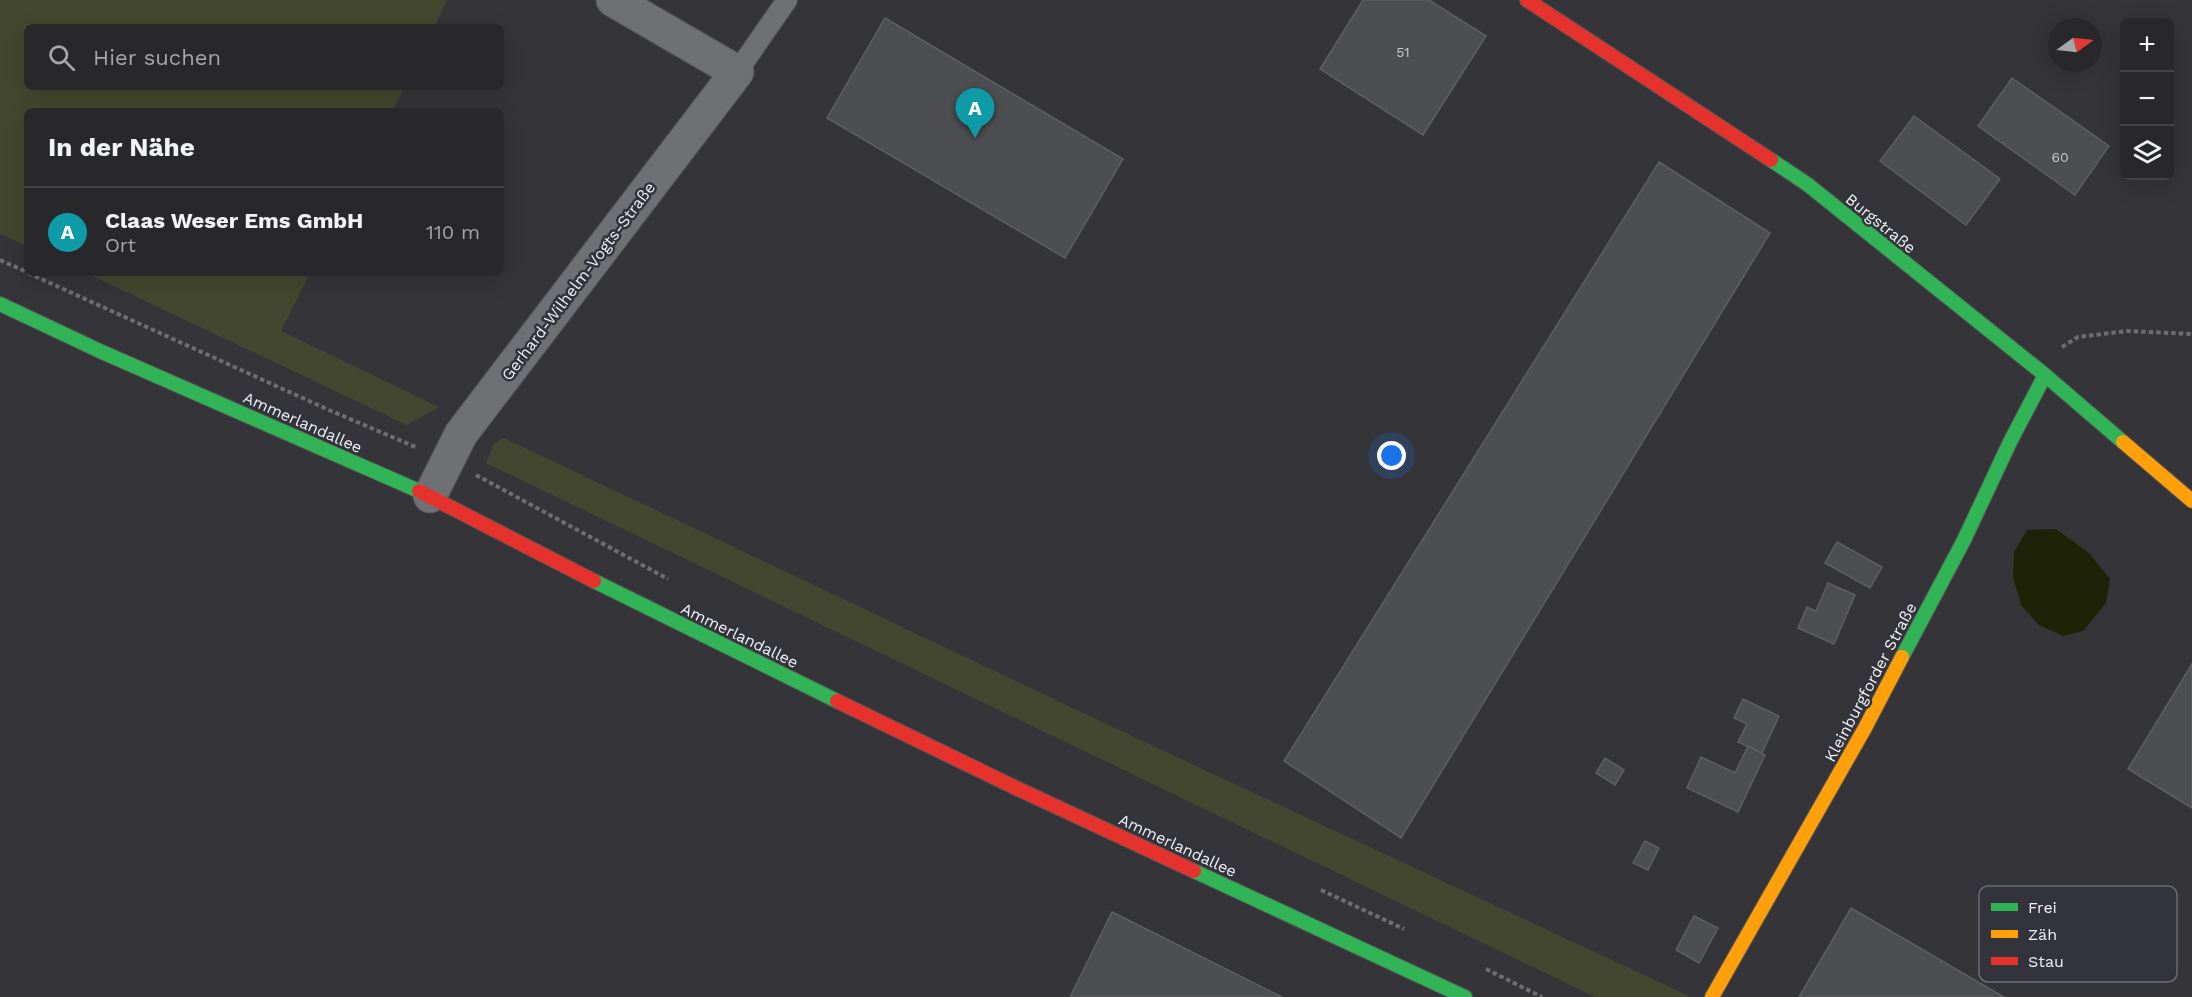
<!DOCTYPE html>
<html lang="de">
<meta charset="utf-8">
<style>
:root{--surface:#28282b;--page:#343437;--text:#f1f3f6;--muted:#a5a6a9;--line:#444447;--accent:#afafb3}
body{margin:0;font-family:"Work Sans",sans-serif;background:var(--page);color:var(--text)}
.controls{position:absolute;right:18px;top:18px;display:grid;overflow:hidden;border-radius:9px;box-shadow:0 6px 24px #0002}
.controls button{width:54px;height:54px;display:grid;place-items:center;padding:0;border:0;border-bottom:2px solid var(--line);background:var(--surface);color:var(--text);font:30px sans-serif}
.compass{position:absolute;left:2048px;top:18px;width:54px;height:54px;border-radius:50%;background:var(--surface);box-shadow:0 6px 24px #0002;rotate:75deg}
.you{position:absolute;left:1392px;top:456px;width:21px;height:21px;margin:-15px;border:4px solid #fff;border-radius:50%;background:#1a73e8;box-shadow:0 0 0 9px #1a73e833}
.badge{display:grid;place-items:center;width:39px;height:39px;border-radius:50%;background:var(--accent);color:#fff;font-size:20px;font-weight:700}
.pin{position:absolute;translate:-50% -50px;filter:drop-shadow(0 2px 3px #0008)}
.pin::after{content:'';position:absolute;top:32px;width:21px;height:18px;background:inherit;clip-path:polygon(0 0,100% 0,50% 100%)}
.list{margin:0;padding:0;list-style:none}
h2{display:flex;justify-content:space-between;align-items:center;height:78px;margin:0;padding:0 24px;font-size:26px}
h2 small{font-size:20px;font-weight:400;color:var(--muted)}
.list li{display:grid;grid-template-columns:39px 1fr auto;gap:18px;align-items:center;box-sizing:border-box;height:90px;padding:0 24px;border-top:2px solid var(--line)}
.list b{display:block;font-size:22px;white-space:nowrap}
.list p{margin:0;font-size:20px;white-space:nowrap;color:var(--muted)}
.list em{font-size:20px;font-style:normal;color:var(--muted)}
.icon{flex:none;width:33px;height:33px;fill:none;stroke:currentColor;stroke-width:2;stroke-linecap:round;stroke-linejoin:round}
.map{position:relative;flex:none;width:2192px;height:997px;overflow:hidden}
.search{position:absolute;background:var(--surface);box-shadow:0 6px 24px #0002;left:24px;top:24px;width:480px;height:66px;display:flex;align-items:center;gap:15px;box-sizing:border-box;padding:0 21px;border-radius:9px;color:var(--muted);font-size:22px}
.panel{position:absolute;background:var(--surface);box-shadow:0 6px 24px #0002;left:24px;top:108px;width:480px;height:168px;border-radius:9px}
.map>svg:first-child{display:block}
.green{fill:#43472f}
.water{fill:#1e2206}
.building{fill:#4d4e51;stroke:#5e5f62;stroke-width:1.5}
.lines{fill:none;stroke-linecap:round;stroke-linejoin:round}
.lane-casing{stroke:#545457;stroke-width:22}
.street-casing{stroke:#545457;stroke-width:35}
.fast-casing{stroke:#545457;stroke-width:16}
.slow-casing{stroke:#545457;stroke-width:16}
.jam-casing{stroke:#545457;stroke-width:16}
.path{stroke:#6d6e70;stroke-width:4;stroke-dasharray:4.5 3;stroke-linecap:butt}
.lane{stroke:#6f7073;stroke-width:20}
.street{stroke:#6f7073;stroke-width:33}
.fast{stroke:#30b455;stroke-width:14}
.slow{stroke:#ff9f0a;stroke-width:14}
.jam{stroke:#e5322d;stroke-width:14}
.labels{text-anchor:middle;stroke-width:5;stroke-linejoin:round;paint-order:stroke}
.number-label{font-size:14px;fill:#c7c8cc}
.street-label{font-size:16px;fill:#f0f1f5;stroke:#33343b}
.key{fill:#33343b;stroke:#6c6d73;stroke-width:1.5}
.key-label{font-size:16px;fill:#f0f1f5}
</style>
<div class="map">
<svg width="2192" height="997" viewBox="0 0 2192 997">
<rect width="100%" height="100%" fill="#353539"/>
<g class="green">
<path d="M0 0H447L434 27H27V87H404L392 111H27V246L0 234Z"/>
<path d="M86 273H310L281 331 439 407 407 425Z"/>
<path d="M504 438 1151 745 1691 997H1595L486 463 494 443Z"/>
</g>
<path class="water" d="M2056 529 2089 553 2110 579 2106 603 2083 631 2063 636 2039 625 2021 605 2013 577 2014 552 2027 530Z"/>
<g class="building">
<path d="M1363 0H1429L1486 36 1423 135 1320 69Z"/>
<path d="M885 18 1123 159 1065 258 827 118Z"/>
<path d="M2012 78 2109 146 2075 195 1978 126Z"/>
<path d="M1914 116 2000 179 1966 225 1880 161Z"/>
<path d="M1659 162 1770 233 1401 838 1284 761Z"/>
<path d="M1837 542 1882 567 1870 588 1825 563Z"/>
<path d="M1828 583 1855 595 1834 644 1798 628 1807 607 1816 611Z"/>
<path d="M2192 664V808L2128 769Z"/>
<path d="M1743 699 1779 716 1762 753 1738 742 1747 724 1734 718Z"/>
<path d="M1748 746 1765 755 1738 812 1687 788 1701 757 1735 773Z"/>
<path d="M1605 758 1624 770 1615 785 1596 773Z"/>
<path d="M1645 841 1659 848 1648 870 1633 863Z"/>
<path d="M1851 908 2004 997H1799Z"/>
<path d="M1112 912 1282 997H1070Z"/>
<path d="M1694 916 1718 928 1699 963 1676 950Z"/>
</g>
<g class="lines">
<defs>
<path id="lane" d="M737 72 787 0"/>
<path id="street" d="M430 496 461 434 737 72 613 0"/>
<g id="fast">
<path d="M1771 160 1807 184 2045 375 2123 442"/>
<path d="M0 304 102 352 419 491"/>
<path d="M594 581 837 701"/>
<path d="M1902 657 1964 540 2010 442 2045 375"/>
<path d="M1194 871 1465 997"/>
</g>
<g id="slow">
<path d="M2123 442 2192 501"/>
<path d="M1712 997 1865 728 1902 657"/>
</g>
<g id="jam">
<path d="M1527 0 1771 160"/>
<path d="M419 491 594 581"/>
<path d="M837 701 1012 786 1194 871"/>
</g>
</defs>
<use href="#lane" class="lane-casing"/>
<use href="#street" class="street-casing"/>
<use href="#fast" class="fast-casing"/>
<use href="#slow" class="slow-casing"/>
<use href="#jam" class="jam-casing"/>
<g class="path">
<path d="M0 260 27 272"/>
<path d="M28 273 329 410 418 448"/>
<path d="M2062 347 2078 337 2127 331 2192 334"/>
<path d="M476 475 668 579"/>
<path d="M1321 890 1404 929"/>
<path d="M1486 969 1542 997"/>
</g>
<use href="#lane" class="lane"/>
<use href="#street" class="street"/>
<use href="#fast" class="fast"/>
<use href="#slow" class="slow"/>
<use href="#jam" class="jam"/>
</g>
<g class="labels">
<g class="number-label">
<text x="1403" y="57">51</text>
<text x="2060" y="162">60</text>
</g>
<g class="street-label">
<text transform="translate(1881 223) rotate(39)" y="6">Burgstraße</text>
<text transform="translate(578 281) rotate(-53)" y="6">Gerhard-Wilhelm-Vogts-Straße</text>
<text transform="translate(303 422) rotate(24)" y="6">Ammerlandallee</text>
<text transform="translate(740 635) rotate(26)" y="6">Ammerlandallee</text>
<text transform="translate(1870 682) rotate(-62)" y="6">Kleinburgforder Straße</text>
<text transform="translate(1178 845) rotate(25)" y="6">Ammerlandallee</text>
</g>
</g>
<rect x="1979" y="886" width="198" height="96" rx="9" class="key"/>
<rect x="1991" y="903" width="27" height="8" fill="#30b455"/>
<rect x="1991" y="930" width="27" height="8" fill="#ff9f0a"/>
<rect x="1991" y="957" width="27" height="8" fill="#e5322d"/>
<g class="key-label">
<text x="2028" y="913">Frei</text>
<text x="2028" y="940">Zäh</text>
<text x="2028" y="967">Stau</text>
</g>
</svg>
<div class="controls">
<button>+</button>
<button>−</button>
<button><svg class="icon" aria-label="layers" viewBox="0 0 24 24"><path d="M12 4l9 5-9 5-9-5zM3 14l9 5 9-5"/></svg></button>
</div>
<svg class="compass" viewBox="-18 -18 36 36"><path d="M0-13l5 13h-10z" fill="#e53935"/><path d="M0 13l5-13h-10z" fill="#a5a6a9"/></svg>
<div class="you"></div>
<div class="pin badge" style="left:975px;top:138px;background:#0f9aa8">A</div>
<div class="search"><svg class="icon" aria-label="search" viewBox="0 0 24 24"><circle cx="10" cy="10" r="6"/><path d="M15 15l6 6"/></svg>Hier suchen</div>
<section class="panel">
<h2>In der Nähe<small></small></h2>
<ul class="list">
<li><span class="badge" style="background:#0f9aa8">A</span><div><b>Claas Weser Ems GmbH</b><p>Ort</p></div><em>110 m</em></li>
</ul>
</section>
</div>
